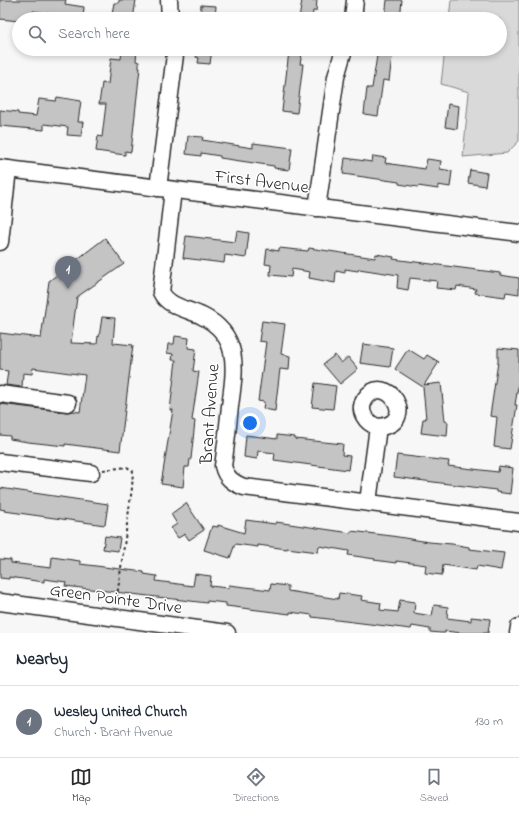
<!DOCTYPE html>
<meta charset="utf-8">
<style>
:root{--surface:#fff;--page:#f6f6f7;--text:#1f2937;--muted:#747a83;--line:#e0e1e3;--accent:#2b2b2b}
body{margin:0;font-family:"Indie Flower",sans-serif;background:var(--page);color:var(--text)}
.you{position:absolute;left:250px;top:423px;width:14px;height:14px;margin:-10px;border:3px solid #fff;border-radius:50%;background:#1a73e8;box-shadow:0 0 0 6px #1a73e833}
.badge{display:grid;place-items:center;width:26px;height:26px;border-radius:50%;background:var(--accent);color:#fff;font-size:13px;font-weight:700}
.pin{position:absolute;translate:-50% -33px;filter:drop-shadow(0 1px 2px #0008)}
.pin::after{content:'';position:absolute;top:21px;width:14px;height:12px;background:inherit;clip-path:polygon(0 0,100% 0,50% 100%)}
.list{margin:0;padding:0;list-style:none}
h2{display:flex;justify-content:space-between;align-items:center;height:52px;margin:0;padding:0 16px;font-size:17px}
h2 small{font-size:13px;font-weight:400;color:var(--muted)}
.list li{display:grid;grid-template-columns:26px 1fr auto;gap:12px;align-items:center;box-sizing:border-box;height:72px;padding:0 16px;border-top:1px solid var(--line)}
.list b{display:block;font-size:15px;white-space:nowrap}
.list p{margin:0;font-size:13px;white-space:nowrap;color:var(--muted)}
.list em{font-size:13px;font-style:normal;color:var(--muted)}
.icon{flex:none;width:22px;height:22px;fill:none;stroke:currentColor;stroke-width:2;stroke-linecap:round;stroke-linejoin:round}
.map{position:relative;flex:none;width:519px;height:633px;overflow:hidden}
.search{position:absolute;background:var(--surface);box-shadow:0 2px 6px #0003;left:12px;right:12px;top:12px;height:44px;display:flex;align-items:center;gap:10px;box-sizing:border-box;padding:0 14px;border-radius:22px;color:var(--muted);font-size:15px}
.sheet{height:124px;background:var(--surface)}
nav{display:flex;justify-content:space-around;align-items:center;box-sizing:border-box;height:56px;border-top:1px solid var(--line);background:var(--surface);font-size:11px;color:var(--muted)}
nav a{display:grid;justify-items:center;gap:2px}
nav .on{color:var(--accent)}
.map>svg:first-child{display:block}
.green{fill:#d9d9d9;stroke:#828282}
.building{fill:#c4c4c4;stroke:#2b2b2b}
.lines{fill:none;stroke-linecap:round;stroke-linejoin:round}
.minor-casing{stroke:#2b2b2b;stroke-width:19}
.path{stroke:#2b2b2b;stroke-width:2;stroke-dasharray:3 3;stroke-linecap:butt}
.minor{stroke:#fff;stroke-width:16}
.labels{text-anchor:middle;stroke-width:3;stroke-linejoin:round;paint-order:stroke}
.street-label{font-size:18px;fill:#2b2b2b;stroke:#fff}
</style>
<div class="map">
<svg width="519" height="633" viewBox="0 0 519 633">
<rect width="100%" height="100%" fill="#f7f7f7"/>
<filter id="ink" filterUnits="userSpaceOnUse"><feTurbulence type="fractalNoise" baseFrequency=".025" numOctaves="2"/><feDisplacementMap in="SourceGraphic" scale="8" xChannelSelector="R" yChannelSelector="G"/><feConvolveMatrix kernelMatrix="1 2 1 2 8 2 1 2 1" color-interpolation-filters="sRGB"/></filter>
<g filter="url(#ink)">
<path class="green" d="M451 0H519V141L507 153 463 157 469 92 441 84 445 49H500V19H449Z"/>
<g class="building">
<path d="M0 0H66L65 4 84 7 83 19 67 17 68 16 33 11 32 19H19V21L0 19Z"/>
<path d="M119 0H136L133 19H118L119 14 112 13 114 3H119Z"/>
<path d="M302 0H317L316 11H313L312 19H299Z"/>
<path d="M387 0H402L400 19 385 17Z"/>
<path d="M201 5 216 6 215 19H200Z"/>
<path d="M122 49H137L136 61 139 62V68H140L131 152 125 151V155L96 151 98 136 102 137 106 104H99L102 83 108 84 111 58 121 59Z"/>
<path d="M197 49H212L210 64 198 63 199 58 196 57Z"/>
<path d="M378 49H393L389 81 383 80 378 116 364 114 367 88H372Z"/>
<path d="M289 51 302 54 300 64H303L297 113 282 111Z"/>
<path d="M57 97 81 101 78 122H83L81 136 67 135 68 127 44 124V130L0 126V110L18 112V114L36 116 39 99 56 101Z"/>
<path d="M448 104 459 106 457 129 445 127Z"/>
<path d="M188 136 203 137 202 140 253 148V143L292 148 289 170 274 168V166L220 158V156L201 153V156L186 154Z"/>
<path d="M373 156 386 158 385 163 425 169 427 159 441 161 440 169 452 171 450 187 438 185V189L418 186V187L399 184V182L343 174 345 158 372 162Z"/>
<path d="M470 170 487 173 485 186 468 183Z"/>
<path d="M237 231 249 233 246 258 225 255 224 263 183 258 186 236 235 242Z"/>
<path d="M105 238 124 264 77 297 71 343 97 344 98 336 99 337 102 317 115 318 113 343 133 345 120 451 65 444V446L28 442 10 439V436L0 435V404L67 412 73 411 80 412 85 375 33 368 32 374 23 373 22 387 6 385 8 371 0 370V333L41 338 49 281Z"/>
<path d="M279 248 308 251 309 248 375 258 376 254 394 257 393 259 500 273V275L519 278V294L506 292 505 297 475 293 476 289 457 286 456 290 436 288 437 281 410 278 408 290 397 288 398 275 359 269 358 271 345 269V273L336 271 335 283 309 278 310 272 292 269 291 277 270 275 271 265 265 264 267 249 279 251Z"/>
<path d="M262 321 285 324 281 354 290 356 289 370 280 369 275 411 263 409 264 402 258 401 266 342 259 341Z"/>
<path d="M175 336 189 338 188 348 196 349 193 371 199 372 192 420 195 421 191 459H190L189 467H185L183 487 161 484 173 410H170L176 360H172L173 354 167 353 168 344H174Z"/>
<path d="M363 344 393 348 390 367 360 363Z"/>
<path d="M498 348 519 350V380L515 405H517L510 449 494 447 497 417 490 416 498 362Z"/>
<path d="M408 349 424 359 427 355 439 362 424 385 441 383 445 421 448 422 447 436 421 433 423 419H426L423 387 395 369Z"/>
<path d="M335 355 341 363 348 357 358 369 340 384 323 364Z"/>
<path d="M315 383 336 386 333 409 312 407Z"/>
<path d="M246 435 277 439V435L295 437V439L343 444 342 455 350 456 348 470 274 460 275 453 258 451 257 459 244 457Z"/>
<path d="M397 455 449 461 448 466 498 472 499 466 513 468 510 494 496 492V490L394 477Z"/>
<path d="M0 488 108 504 105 525 4 511 5 510 0 509Z"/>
<path d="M186 503 204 530 189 540 185 534 178 538 171 528 177 524 171 514Z"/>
<path d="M246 520 275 524 276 522 351 533V531L392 536 429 542 452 544 469 547V549L504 553 501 570 477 566 476 570 443 565 442 575 425 573 426 565 396 561V563L374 560 375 559 348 555 349 551 319 546 318 552 287 548V549L258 545V547L235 544 230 558 204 550 212 526 218 527V525L244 533Z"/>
<path d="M105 536 120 538 118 551 103 549Z"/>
<path d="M52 557 80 561V564L144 572V574L157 576 156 581 193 586 195 574 211 576 210 586 228 588 229 585 270 590 271 584 288 586V591L338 599 339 593 362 596 361 600 381 603 380 610 398 612 400 600 415 602 414 613 432 616 434 605 448 607 447 618 471 621V617L490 619 488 633H462L445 631V633H440L430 632V629L412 626 411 629 312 617V615L290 612V614L226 606V603L207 601V603L65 586 66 582 44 579V582L9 577V579L0 578V559L11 560V563L51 568Z"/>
</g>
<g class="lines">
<defs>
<g id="minor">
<path d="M169 0 170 19"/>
<path d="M353 19 355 0"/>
<path d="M0 168 519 233"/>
<path d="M158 188 175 55V49"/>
<path d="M173 190 161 292C168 307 188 309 202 316 241 335 235 369 230 406 228 426 226 446 223 466 226 478 233 483 244 487L519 522"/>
<path d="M317 208 336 77 344 49"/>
<path d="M0 242 8 169"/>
<path d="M0 394 68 403"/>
<path d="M0 462 91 473"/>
<path d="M368 502 378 427C366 423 357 411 365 399 386 369 421 424 378 427"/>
<path d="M0 602 227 633"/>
<path d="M518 633 519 627"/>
</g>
</defs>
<use href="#minor" class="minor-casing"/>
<path class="path" d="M103 470 127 467 133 471 132 488 116 604"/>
<use href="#minor" class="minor"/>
</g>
</g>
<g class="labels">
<g class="street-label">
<text transform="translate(262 181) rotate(7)" y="6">First Avenue</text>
<text transform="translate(209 414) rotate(-86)" y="6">Brant Avenue</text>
<text transform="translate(116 598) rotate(8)" y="6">Green Pointe Drive</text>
</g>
</g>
</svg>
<div class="you"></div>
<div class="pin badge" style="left:68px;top:289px;background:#6b7280">1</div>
<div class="search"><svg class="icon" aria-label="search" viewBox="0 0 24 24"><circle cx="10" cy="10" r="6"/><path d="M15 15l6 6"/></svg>Search here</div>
</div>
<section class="sheet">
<h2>Nearby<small></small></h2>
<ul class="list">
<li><span class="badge" style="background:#6b7280">1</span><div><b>Wesley United Church</b><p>Church · Brant Avenue</p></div><em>130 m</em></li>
</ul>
</section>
<nav>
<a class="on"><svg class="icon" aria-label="map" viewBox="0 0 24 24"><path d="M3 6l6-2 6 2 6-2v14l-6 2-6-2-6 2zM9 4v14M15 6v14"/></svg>Map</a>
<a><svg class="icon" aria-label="directions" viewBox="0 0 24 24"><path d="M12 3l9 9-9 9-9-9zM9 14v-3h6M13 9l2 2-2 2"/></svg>Directions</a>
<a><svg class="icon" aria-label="saved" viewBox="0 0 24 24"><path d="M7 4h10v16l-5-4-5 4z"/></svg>Saved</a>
</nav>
